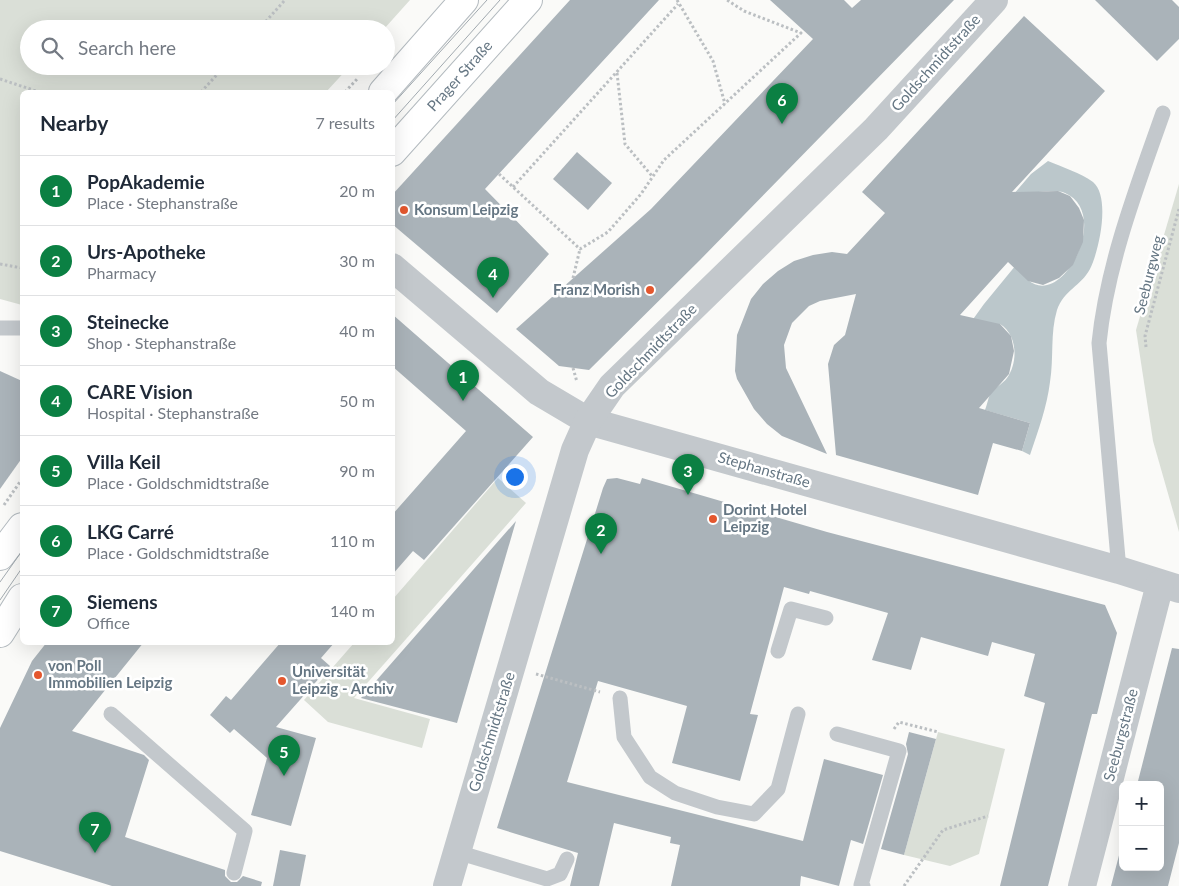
<!DOCTYPE html>
<meta charset="utf-8">
<style>
:root{--surface:#fff;--page:#f6f6f7;--text:#1f2937;--muted:#747a83;--line:#e0e1e3;--accent:#0b8043}
body{margin:0;font-family:Lato,sans-serif;background:var(--page);color:var(--text)}
.controls{position:absolute;right:15px;bottom:15px;display:grid;overflow:hidden;border-radius:8px;box-shadow:0 5px 20px #0002}
.controls button{width:45px;height:45px;display:grid;place-items:center;padding:0;border:0;border-bottom:1px solid var(--line);background:var(--surface);color:var(--text);font:25px sans-serif}
.you{position:absolute;left:514px;top:476px;width:18px;height:18px;margin:-12px;border:4px solid #fff;border-radius:50%;background:#1a73e8;box-shadow:0 0 0 8px #1a73e833}
.badge{display:grid;place-items:center;width:32px;height:32px;border-radius:50%;background:var(--accent);color:#fff;font-size:16px;font-weight:700}
.pin{position:absolute;translate:-50% -41px;filter:drop-shadow(0 1px 2px #0008)}
.pin::after{content:'';position:absolute;top:26px;width:18px;height:15px;background:inherit;clip-path:polygon(0 0,100% 0,50% 100%)}
.list{margin:0;padding:0;list-style:none}
h2{display:flex;justify-content:space-between;align-items:center;height:65px;margin:0;padding:0 20px;font-size:21px}
h2 small{font-size:16px;font-weight:400;color:var(--muted)}
.list li{display:grid;grid-template-columns:32px 1fr auto;gap:15px;align-items:center;box-sizing:border-box;height:70px;padding:0 20px;border-top:1px solid var(--line)}
.list b{display:block;font-size:19px;white-space:nowrap}
.list p{margin:0;font-size:16px;white-space:nowrap;color:var(--muted)}
.list em{font-size:16px;font-style:normal;color:var(--muted)}
.icon{flex:none;width:28px;height:28px;fill:none;stroke:currentColor;stroke-width:2;stroke-linecap:round;stroke-linejoin:round}
.map{position:relative;flex:none;width:1179px;height:886px;overflow:hidden}
.search{position:absolute;background:var(--surface);box-shadow:0 5px 20px #0002;left:20px;top:20px;width:375px;height:55px;display:flex;align-items:center;gap:12px;box-sizing:border-box;padding:0 18px;border-radius:28px;color:var(--muted);font-size:19px}
.panel{position:absolute;background:var(--surface);box-shadow:0 5px 20px #0002;left:20px;top:90px;width:375px;height:555px;border-radius:8px}
.map>svg:first-child{display:block}
.green{fill:#dadfd7}
.water{fill:#bbc7cb}
.building{fill:#aab3b9}
.lines{fill:none;stroke-linecap:round;stroke-linejoin:round}
.secondary-casing{stroke:#b3babf;stroke-width:30}
.path{stroke:#bbbfc2;stroke-width:3;stroke-dasharray:2.5 2.5;stroke-linecap:butt}
.lane{stroke:#c3c8cc;stroke-width:15}
.street{stroke:#c3c8cc;stroke-width:28}
.secondary{stroke:#fff;stroke-width:28}
.tram{stroke:#a2aab0;stroke-width:1}
.poi-dot{fill:#e4572e;stroke:#fff;stroke-width:2}
.labels{text-anchor:middle;stroke-width:5;stroke-linejoin:round;paint-order:stroke}
.street-label{font-size:15px;fill:#657683;stroke:#fff}
.poi-label{font-size:15px;font-weight:bold;fill:#657683;stroke:#fff;text-anchor:start}
</style>
<div class="map">
<svg width="1179" height="886" viewBox="0 0 1179 886">
<rect width="100%" height="100%" fill="#fafaf8"/>
<g class="green">
<path d="M0 0H410L384 29H29V66H350L326 92H22V305L0 299Z"/>
<path d="M1179 184V532L1153 441 1136 330Z"/>
<path d="M498 478 526 503 354 698 430 719 422 748 328 722 304 700 354 643 392 642 393 599Z"/>
<path d="M938 732 1005 749 979 854 950 866 904 855Z"/>
</g>
<path class="water" d="M1048 161C1062 167 1081 173 1093 182 1111 197 1099 251 1090 269 1081 286 1064 290 1057 310 1050 333 1054 358 1050 382 1047 407 1038 431 1030 455L1022 451 1030 423 985 410C987 405 988 399 990 394 992 389 1003 384 1007 378 1018 363 1018 335 1000 324L966 329 984 304 1016 265C1019 270 1023 276 1028 280 1062 310 1112 213 1065 193 1055 188 1026 194 1013 195L1031 174Z"/>
<g class="building">
<path d="M570 0H659L485 189 549 254 497 313 392 224V195Z"/>
<path d="M770 0H844L852 8 861 0H954L700 260 589 370 559 366 516 329 651 209 813 39Z"/>
<path d="M1095 0H1172L1179 7V39L1157 61Z"/>
<path d="M1024 16 1105 91 1012 192 1058 191 1070 196 1079 208 1084 220 1083 242 1073 265 1059 278 1043 285 1028 281 1008 262 960 315 1000 324 1011 336 1014 351 1009 374 979 408 1030 423 1022 451 993 443 978 495 836 455 828 364 834 345 845 335 856 294 820 301 809 306 792 323 784 345 786 368 827 454 782 436 767 424 754 409 737 379 735 371 737 335 751 299 763 284 778 271 794 261 813 255 832 252 847 254 885 213 862 192Z"/>
<path d="M577 152 612 183 588 210 553 179Z"/>
<path d="M392 314 533 437 424 560 413 551 392 575V515L466 431 392 366Z"/>
<path d="M0 371 22 381V458L0 489Z"/>
<path d="M617 478 640 484 642 478 827 532 1105 605 1117 633 1097 714H1092L1048 886H1000L1045 703 1024 696 1035 654 992 642 988 656 921 637 911 670 872 660 888 613 810 591 809 594 784 587 750 714 758 715 740 781 672 763 687 706 598 681 567 782 803 841 824 759 883 775 863 844 851 840 839 886 801 876 800 886H671L680 845 670 843 671 837 614 823 599 886H570L578 853 497 828 603 488 607 479Z"/>
<path d="M516 521 457 723 361 698Z"/>
<path d="M47 642H144L72 731 144 755 149 760 125 837 225 870V876L231 882H237L243 876 262 882 261 886H112L0 851V728L32 661Z"/>
<path d="M281 642H335L321 658 330 666 276 727 316 738 291 826 251 815 267 758 234 729 230 733 210 715 226 696 231 700Z"/>
<path d="M1172 648 1179 649V843L1168 886H1111L1123 840V867H1160V785H1137Z"/>
<path d="M909 732 936 739 904 855 881 849 908 754 906 744Z"/>
<path d="M280 850 306 855 300 886H273Z"/>
</g>
<g class="lines">
<defs>
<g id="secondary">
<path d="M383 92 464 0"/>
<path id="s1" d="M392 152 528 0"/>
<path d="M0 556 22 527"/>
<path d="M0 633 22 598"/>
</g>
</defs>
<use href="#secondary" class="secondary-casing"/>
<g class="path">
<path d="M677 0 713 61 725 104"/>
<path d="M259 29 285 0"/>
<path d="M617 73 625 144 652 176"/>
<path d="M0 79 39 92"/>
<path d="M201 92 225 66"/>
<path d="M345 92 358 78"/>
<path d="M499 174 580 249 608 232 641 194 664 160 801 33 744 11 727 0"/>
<path d="M513 187 678 4"/>
<path d="M0 264 22 268"/>
<path d="M573 278 580 249"/>
<path d="M1146 347 1145 336 1179 209"/>
<path d="M573 368 577 382"/>
<path d="M4 505 22 479"/>
<path d="M536 674 600 692"/>
<path d="M894 729 899 722 938 732"/>
<path d="M904 886 943 830 988 816"/>
</g>
<g class="lane">
<path d="M0 328H22"/>
<path d="M1119 570 1099 343C1107 264 1137 187 1163 113"/>
<path d="M778 651 791 609 826 618"/>
<path d="M620 698 624 737 650 777 675 793 717 807 754 814 778 789 798 714"/>
<path d="M111 714 245 831 234 873"/>
<path d="M837 734 899 751 861 885 863 886"/>
<path d="M457 852 547 879 560 874 567 859"/>
</g>
<g class="street">
<path d="M392 267 539 392 588 421 1119 570 1179 589"/>
<path d="M447 886 575 450 588 421 612 386 876 129 994 0"/>
<path d="M1082 886 1160 584"/>
</g>
<use href="#secondary" class="secondary"/>
<g class="tram">
<path d="M392 105 487 0"/>
<path d="M392 121 500 0"/>
<path d="M0 582 22 551"/>
<path d="M0 600 22 568"/>
</g>
</g>
<g class="poi-dot">
<circle cx="404" cy="210" r="5"/>
<circle cx="650" cy="290" r="5"/>
<circle cx="713" cy="519" r="5"/>
<circle cx="38" cy="675" r="5"/>
<circle cx="282" cy="681" r="5"/>
</g>
<g class="labels">
<g class="street-label">
<text transform="translate(936 63) rotate(-48)" y="5">Goldschmidtstraße</text>
<text dy="5" stroke="none"><textPath href="#s1" startOffset="102">Prager Straße</textPath></text>
<text transform="translate(1149 275) rotate(-76)" y="5">Seeburgweg</text>
<text transform="translate(651 351) rotate(-46)" y="5">Goldschmidtstraße</text>
<text transform="translate(764 470) rotate(16)" y="5">Stephanstraße</text>
<text transform="translate(492 732) rotate(-73)" y="5">Goldschmidtstraße</text>
<text transform="translate(1121 735) rotate(-75)" y="5">Seeburgstraße</text>
</g>
<g class="poi-label">
<text x="414" y="215">Konsum Leipzig</text>
<text x="640" y="295" text-anchor="end">Franz Morish</text>
<text x="723" y="515">Dorint Hotel<tspan x="723" dy="17">Leipzig</tspan></text>
<text x="48" y="671">von Poll<tspan x="48" dy="17">Immobilien Leipzig</tspan></text>
<text x="292" y="677">Universität<tspan x="292" dy="17">Leipzig - Archiv</tspan></text>
</g>
</g>
</svg>
<div class="controls">
<button>+</button>
<button>−</button>
</div>
<div class="you"></div>
<div class="pin badge" style="left:463px;top:401px">1</div>
<div class="pin badge" style="left:601px;top:554px">2</div>
<div class="pin badge" style="left:688px;top:495px">3</div>
<div class="pin badge" style="left:493px;top:298px">4</div>
<div class="pin badge" style="left:284px;top:776px">5</div>
<div class="pin badge" style="left:782px;top:124px">6</div>
<div class="pin badge" style="left:95px;top:853px">7</div>
<div class="search"><svg class="icon" aria-label="search" viewBox="0 0 24 24"><circle cx="10" cy="10" r="6"/><path d="M15 15l6 6"/></svg>Search here</div>
<section class="panel">
<h2>Nearby<small>7 results</small></h2>
<ul class="list">
<li><span class="badge">1</span><div><b>PopAkademie</b><p>Place · Stephanstraße</p></div><em>20 m</em></li>
<li><span class="badge">2</span><div><b>Urs-Apotheke</b><p>Pharmacy</p></div><em>30 m</em></li>
<li><span class="badge">3</span><div><b>Steinecke</b><p>Shop · Stephanstraße</p></div><em>40 m</em></li>
<li><span class="badge">4</span><div><b>CARE Vision</b><p>Hospital · Stephanstraße</p></div><em>50 m</em></li>
<li><span class="badge">5</span><div><b>Villa Keil</b><p>Place · Goldschmidtstraße</p></div><em>90 m</em></li>
<li><span class="badge">6</span><div><b>LKG Carré</b><p>Place · Goldschmidtstraße</p></div><em>110 m</em></li>
<li><span class="badge">7</span><div><b>Siemens</b><p>Office</p></div><em>140 m</em></li>
</ul>
</section>
</div>
